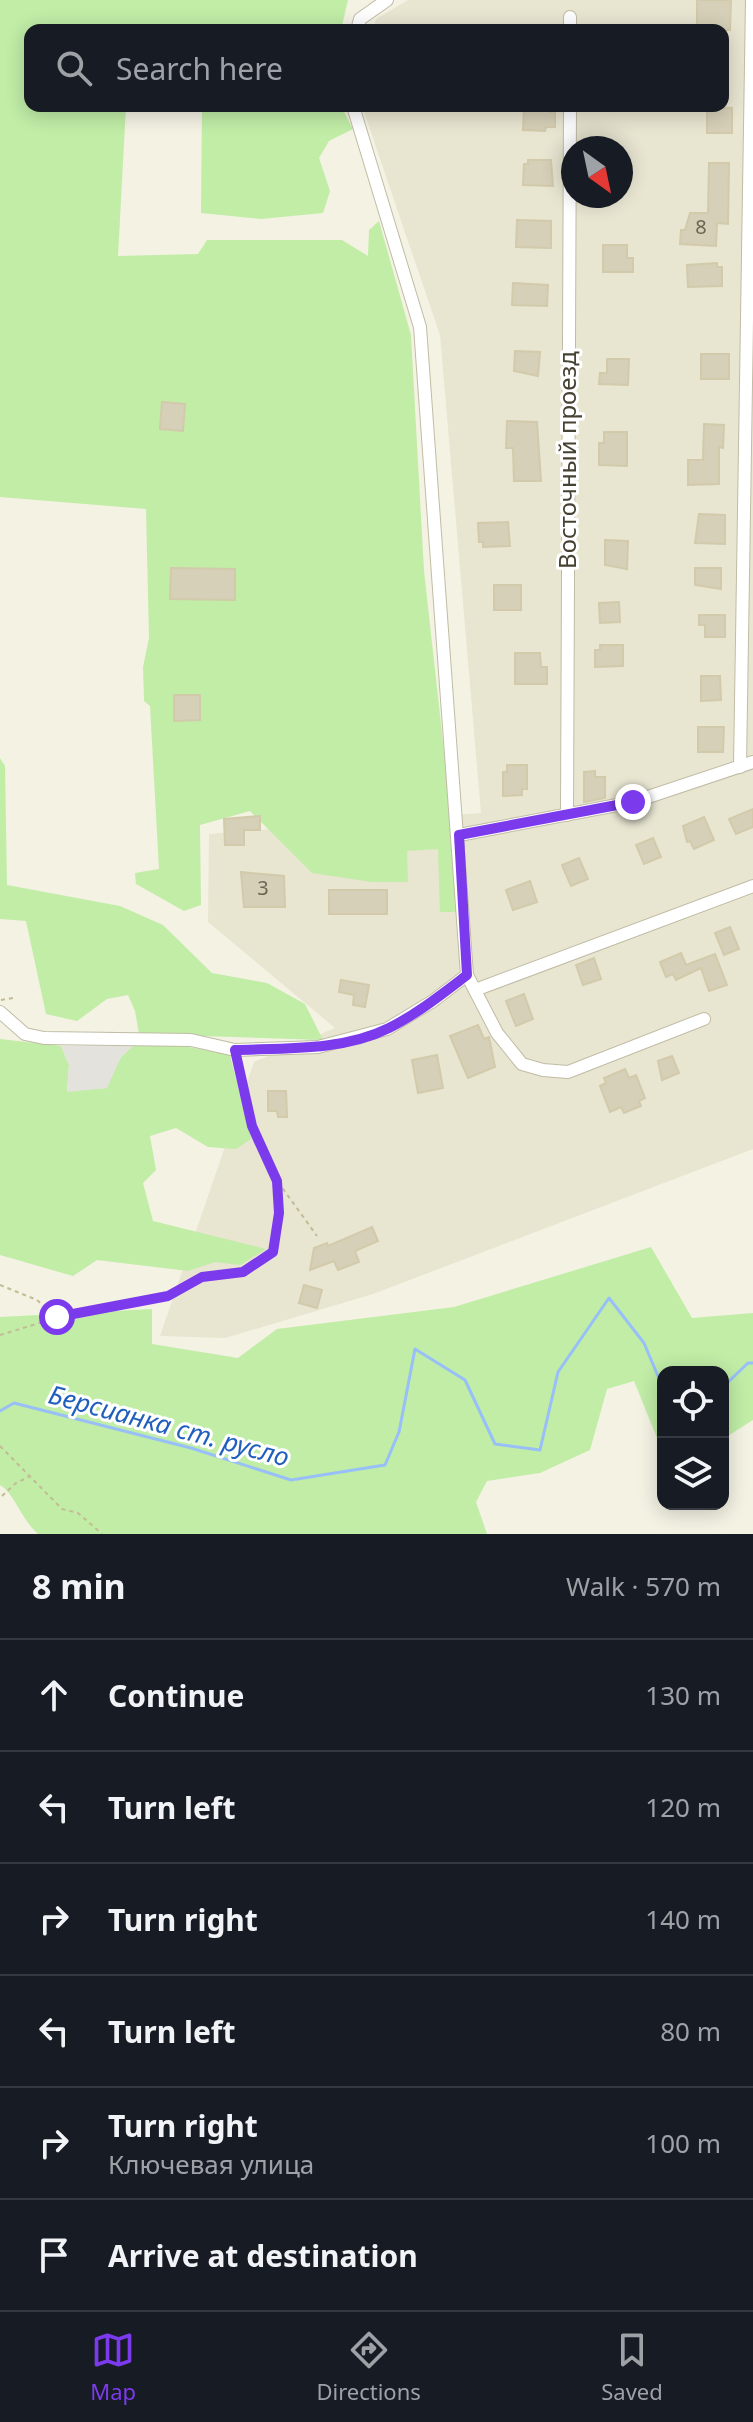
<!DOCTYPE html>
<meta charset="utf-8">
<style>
:root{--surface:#171b24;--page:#20242c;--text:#f1f3f6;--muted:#9ea1a6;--line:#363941;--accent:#7c3aed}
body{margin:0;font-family:"Noto Sans",sans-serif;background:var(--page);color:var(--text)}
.controls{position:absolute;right:24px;bottom:24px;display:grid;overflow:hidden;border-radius:16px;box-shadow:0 4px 20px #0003}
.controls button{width:72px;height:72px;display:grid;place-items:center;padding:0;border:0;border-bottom:2px solid var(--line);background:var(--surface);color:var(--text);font:40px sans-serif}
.compass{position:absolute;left:561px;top:136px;width:72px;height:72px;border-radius:50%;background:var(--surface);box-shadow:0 4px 20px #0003;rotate:147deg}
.stop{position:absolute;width:24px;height:24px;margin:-18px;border:6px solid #7c3aed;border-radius:50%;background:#fff}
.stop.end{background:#7c3aed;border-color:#fff;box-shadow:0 2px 8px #0008}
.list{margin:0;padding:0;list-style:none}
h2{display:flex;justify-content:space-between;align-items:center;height:104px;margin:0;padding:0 32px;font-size:34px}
h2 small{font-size:26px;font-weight:400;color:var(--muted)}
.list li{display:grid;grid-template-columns:52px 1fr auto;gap:24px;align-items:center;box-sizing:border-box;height:112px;padding:0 32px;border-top:2px solid var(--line)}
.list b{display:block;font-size:30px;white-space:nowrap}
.list p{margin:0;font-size:26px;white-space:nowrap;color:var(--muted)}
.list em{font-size:26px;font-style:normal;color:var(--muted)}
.icon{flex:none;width:44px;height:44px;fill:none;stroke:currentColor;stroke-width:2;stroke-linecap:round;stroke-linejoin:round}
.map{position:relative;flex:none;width:753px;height:1534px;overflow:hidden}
.search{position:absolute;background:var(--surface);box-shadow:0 4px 20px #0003;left:24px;right:24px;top:24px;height:88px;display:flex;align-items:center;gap:20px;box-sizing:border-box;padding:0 28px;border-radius:16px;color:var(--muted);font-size:30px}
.sheet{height:776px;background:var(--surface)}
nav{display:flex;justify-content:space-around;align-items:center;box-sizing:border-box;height:112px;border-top:2px solid var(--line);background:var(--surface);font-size:22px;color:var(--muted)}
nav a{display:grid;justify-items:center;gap:4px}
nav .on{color:var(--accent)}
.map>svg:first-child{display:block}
.residential{fill:#e8e5d1;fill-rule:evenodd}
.green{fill:#c1eda7}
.parking{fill:#e4e2dc}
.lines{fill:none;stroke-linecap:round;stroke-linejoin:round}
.stream{stroke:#98bff8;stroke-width:3}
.building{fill:#d6d0b8;stroke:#d2caaa;stroke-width:2}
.minor-casing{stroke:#c0bca5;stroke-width:14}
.path{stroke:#c3bb95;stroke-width:2;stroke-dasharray:4 4;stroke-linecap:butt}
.minor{stroke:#fff;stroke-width:12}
.route{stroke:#7c3aed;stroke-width:10}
.labels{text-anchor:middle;stroke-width:6;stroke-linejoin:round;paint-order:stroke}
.number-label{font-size:20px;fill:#6a6654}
.street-label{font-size:24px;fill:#464233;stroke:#fff}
.water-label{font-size:26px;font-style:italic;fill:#215fbd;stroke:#fff}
</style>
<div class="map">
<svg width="753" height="1534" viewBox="0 0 753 1534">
<rect width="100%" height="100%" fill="#f4f2e3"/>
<path class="residential" d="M408 0H753V1149L373 1294 225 1338 160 1336 254 1062 335 1028 208 922 209 834 481 813 440 335 362 106H723V30H373L376 19ZM573 148H621V196H573Z"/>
<g class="green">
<path d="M0 0H348L341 30H30V106H126L118 256 198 254 207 240H342L368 256 369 230 379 221 411 335 424 571 453 832 457 912H440L438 849 407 851 408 882H372L312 873 250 811 200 825 201 905 184 911 136 884 135 873 159 869 150 706 144 701 143 667 149 638 146 509 0 497Z"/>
<path d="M202 106H341L353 129 329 141 319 158 330 191 323 213 261 219 201 213Z"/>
<path d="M0 758 5 766 7 885 120 906 163 925 212 973 267 983 305 1004 323 1040 139 1034 135 1011 128 995 107 999 77 1021 46 1014 26 921 0 919Z"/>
<path d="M0 1039 61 1046 69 1065 67 1091 106 1088 121 1057 134 1045 183 1046 230 1055 251 1139 236 1149 208 1147 176 1128 150 1136 156 1170 143 1183 153 1221 266 1249 240 1265 215 1262 188 1271 97 1260 73 1276 0 1255Z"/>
<path d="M651 1247 692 1318 753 1313V1420L723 1439V1372H663V1453L634 1381 607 1389 590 1450 540 1473 487 1481 476 1502 487 1534H38C22 1520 14 1493 0 1485V1317L152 1309V1344L238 1358 277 1329 454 1307Z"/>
</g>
<path class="parking" d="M134 1045 121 1057 107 1088 67 1092 69 1065 61 1046Z"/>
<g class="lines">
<g class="stream">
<path d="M723 1387 748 1363H753"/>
<path d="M0 1411 14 1403 191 1448 291 1480 385 1465 399 1432 415 1349 465 1380 495 1444 540 1450 558 1372 609 1298 644 1343 663 1388"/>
</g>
</g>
<g class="building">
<path d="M697 0H731L730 30H697Z"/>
<path d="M527 106H550V112H555V127H546L545 131 523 130 524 108Z"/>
<path d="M707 107 732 108V133H707Z"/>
<path d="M528 160H551L553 186 523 185 524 164H528Z"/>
<path d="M709 163H729L728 224 717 223 716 246 680 244 681 230H685L690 213H708Z"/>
<path d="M517 220 551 221V248L516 247Z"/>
<path d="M603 245H627V258H633V272H603Z"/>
<path d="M717 263V267H722V286L688 287 687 265Z"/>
<path d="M513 283 548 285 547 306 512 305Z"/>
<path d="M515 351 540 352 538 376 514 371Z"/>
<rect x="701" y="354" width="28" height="25"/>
<path d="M607 359H629L628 385 599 384 600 373H607Z"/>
<path d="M162 402 185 404 183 431 160 429Z"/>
<path d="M507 421 537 422 541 481H514L513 448H506Z"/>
<path d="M704 424 724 425 723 448 719 447V484L688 485V460H703Z"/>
<path d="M604 432H627V466L599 465V443H604Z"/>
<path d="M699 514 725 515V544L695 543Z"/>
<path d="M508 522 510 546 483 547V542H479L478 523Z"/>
<path d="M605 540 628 541 627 569 605 565Z"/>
<path d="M171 568 235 569V600L170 599Z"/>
<path d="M695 568H721V589L695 585Z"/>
<rect x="494" y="585" width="27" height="25"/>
<path d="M619 602 620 622 600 623 599 603Z"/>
<path d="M699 615H725V637H705V625H699Z"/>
<path d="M600 645H623V666L595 667V650H600Z"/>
<path d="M515 653H540L541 667H547V684H515Z"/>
<path d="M701 676H720L721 700 701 701Z"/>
<path d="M174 695H200V720L174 721Z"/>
<path d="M698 727H724L723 752H698Z"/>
<path d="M507 765H527V789H522V795L503 796V772H507Z"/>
<path d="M595 771V777H605V798L584 802V772Z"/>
<path d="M753 809V827L736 834 729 819Z"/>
<path d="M260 816V830H244V845H225L224 819Z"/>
<path d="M704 817 714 840 694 849 690 841 687 842 683 826Z"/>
<path d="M653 838 661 857 644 864 636 845Z"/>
<path d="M579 858 588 879 571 886 562 865Z"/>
<path d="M241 872 284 876 285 907H244Z"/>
<path d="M530 881 537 902 513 910 506 890Z"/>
<rect x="329" y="890" width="58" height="24"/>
<path d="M730 927 739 949 724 955 715 933Z"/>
<path d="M681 953 686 965 715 954 727 985 709 991 701 968 676 980 673 974 666 977 660 962Z"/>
<path d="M594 958 601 979 583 985 576 965Z"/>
<path d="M341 980 369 985 365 1007 353 1005 354 995 339 992Z"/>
<path d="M524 994 533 1019 516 1026 506 1001Z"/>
<path d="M478 1025 484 1039 489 1037 495 1067 468 1078 450 1036Z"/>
<path d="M437 1055 443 1088 418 1093 412 1060Z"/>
<path d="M672 1056 679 1073 662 1080 658 1061Z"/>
<path d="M625 1069 629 1078 636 1075 645 1098 639 1101 641 1106 624 1113 621 1107 610 1112 600 1086 606 1083 604 1078Z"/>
<path d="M268 1091H286L287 1117H278L277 1111H268Z"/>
<path d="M372 1227 378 1241 355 1251 359 1262 338 1270 334 1261 310 1270 314 1248 327 1243 328 1246Z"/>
<path d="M304 1285 322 1290 317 1308 299 1303Z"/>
</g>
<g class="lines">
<defs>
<g id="minor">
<path d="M357 30 360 19 387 0"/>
<path d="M570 30V17"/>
<path d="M740 767 752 0"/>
<path d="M567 815 570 106"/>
<path d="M459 835 633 802 753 762"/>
<path d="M467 975 497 1033 522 1064 543 1070 568 1072 704 1019"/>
<path d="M475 990 753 886"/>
<path d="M0 1012 25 1034 44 1038 191 1040 235 1050 318 1047 387 1029 433 1001 467 975 420 327 353 106"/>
</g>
</defs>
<use href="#minor" class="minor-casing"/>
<g class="path">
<path d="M1 1000 13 998"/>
<path d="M278 1182 317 1236"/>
<path d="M0 1285 37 1300 57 1317 168 1296 202 1277 243 1272 273 1252 279 1213 277 1181 252 1126 237 1062"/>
<path d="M0 1335 56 1318"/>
<path d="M0 1446 62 1509 78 1513 102 1534"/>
<path d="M2 1496 16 1483 29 1477"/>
</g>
<use href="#minor" class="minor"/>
</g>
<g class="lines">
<path class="route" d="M57 1317 168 1296 202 1277 243 1272 273 1252 279 1213 277 1181 252 1126 235 1050C285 1048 343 1051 389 1028 417 1014 442 994 467 975L459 835 633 802"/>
</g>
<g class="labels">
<g class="number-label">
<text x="701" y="234">8</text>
<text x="263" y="895">3</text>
</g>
<g class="street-label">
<text transform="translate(568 460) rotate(-90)" y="8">Восточный проезд</text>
</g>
<g class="water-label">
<text transform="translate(169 1426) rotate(15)" y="9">Берсианка ст. русло</text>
</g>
</g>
</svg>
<div class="controls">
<button><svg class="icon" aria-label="locate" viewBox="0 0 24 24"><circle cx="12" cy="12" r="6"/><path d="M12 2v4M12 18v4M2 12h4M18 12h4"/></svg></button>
<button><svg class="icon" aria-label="layers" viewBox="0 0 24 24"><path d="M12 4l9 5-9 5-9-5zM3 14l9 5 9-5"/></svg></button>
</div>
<svg class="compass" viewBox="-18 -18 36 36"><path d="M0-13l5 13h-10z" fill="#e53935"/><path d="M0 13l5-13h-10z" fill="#9ea1a6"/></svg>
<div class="stop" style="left:57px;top:1317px"></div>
<div class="stop end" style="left:633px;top:802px"></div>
<div class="search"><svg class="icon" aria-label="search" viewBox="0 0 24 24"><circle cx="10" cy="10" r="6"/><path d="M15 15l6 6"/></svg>Search here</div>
</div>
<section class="sheet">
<h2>8 min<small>Walk · 570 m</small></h2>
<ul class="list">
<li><svg class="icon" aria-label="ahead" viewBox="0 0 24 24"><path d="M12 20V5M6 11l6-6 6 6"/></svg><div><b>Continue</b></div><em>130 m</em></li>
<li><svg class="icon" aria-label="left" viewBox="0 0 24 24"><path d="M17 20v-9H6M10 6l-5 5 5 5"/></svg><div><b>Turn left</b></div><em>120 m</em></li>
<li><svg class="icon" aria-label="right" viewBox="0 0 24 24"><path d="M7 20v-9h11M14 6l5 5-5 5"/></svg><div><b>Turn right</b></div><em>140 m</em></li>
<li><svg class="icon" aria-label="left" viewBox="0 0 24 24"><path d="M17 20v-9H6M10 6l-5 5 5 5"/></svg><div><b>Turn left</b></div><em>80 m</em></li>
<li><svg class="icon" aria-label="right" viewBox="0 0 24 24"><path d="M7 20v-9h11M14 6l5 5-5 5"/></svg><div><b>Turn right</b><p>Ключевая улица</p></div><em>100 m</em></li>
<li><svg class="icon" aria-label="arrive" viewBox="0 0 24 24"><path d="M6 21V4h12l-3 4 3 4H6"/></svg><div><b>Arrive at destination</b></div></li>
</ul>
</section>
<nav>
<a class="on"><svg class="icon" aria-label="map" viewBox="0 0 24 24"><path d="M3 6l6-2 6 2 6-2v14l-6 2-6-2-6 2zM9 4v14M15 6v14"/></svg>Map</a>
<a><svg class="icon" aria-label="directions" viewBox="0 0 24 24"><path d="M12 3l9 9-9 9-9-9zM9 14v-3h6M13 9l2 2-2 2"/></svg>Directions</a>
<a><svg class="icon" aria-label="saved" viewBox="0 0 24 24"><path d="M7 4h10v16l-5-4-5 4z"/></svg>Saved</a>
</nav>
